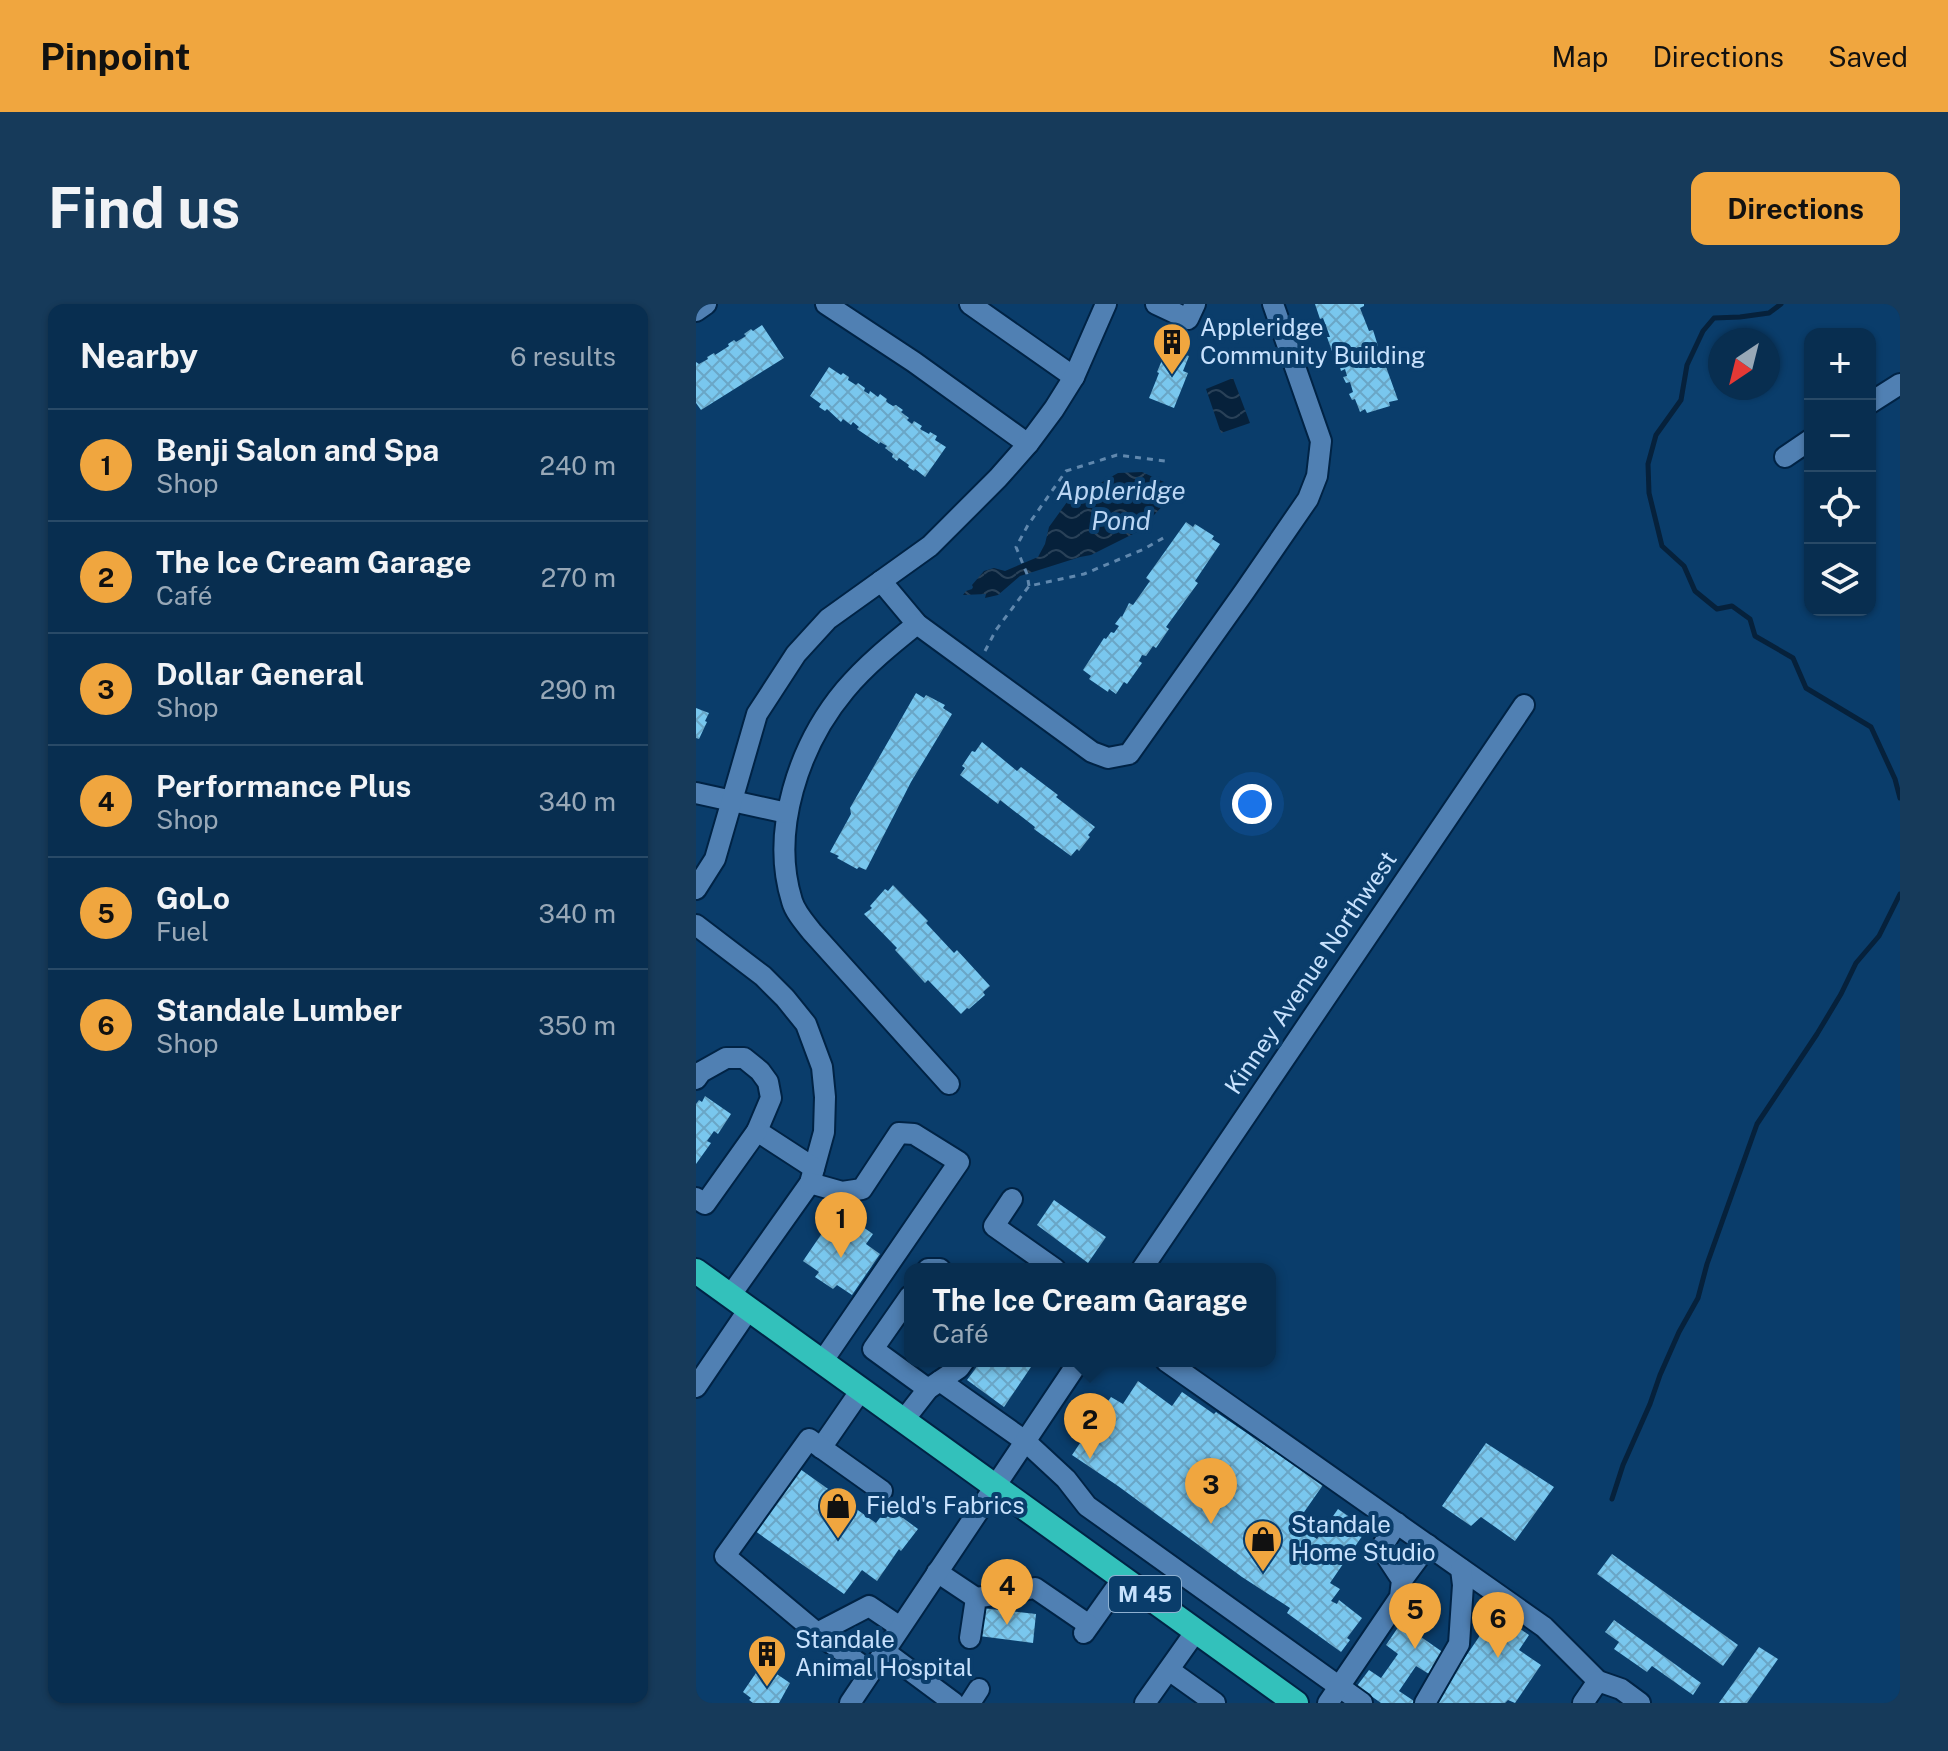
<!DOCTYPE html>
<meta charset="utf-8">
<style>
:root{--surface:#082e50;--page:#163a5a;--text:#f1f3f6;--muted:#98a8b7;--line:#294a67;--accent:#f0a63f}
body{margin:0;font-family:"Public Sans",sans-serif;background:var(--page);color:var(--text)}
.controls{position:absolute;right:24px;top:24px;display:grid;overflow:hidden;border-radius:16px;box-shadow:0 2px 6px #0004}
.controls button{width:72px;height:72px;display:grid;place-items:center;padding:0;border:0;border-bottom:2px solid var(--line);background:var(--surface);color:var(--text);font:40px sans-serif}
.compass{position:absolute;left:1012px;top:24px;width:72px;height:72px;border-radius:50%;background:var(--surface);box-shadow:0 2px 6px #0004;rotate:215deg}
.you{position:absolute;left:556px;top:500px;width:28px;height:28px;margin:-20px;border:6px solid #fff;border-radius:50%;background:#1a73e8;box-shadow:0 0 0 12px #1a73e833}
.badge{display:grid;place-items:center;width:52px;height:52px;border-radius:50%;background:var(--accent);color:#111;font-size:26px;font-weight:700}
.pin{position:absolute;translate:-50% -66px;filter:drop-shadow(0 2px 4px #0008)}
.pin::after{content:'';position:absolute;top:42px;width:28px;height:24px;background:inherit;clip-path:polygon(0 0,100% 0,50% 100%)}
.popup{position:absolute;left:208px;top:959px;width:372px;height:104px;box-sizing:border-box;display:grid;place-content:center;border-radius:16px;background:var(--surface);filter:drop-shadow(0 2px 6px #0005);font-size:26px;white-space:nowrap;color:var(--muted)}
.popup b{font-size:30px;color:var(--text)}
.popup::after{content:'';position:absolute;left:50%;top:100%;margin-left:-16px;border:16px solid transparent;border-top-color:var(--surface)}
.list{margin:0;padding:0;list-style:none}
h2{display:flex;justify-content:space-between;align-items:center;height:104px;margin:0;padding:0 32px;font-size:34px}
h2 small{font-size:26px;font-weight:400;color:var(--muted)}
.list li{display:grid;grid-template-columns:52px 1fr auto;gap:24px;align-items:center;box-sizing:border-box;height:112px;padding:0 32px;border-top:2px solid var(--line)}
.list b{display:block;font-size:30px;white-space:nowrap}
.list p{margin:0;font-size:26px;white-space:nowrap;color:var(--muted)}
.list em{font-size:26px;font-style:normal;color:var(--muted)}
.icon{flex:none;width:44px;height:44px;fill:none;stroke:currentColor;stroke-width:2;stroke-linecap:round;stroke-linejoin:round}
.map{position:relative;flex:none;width:1204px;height:1399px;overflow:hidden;border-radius:16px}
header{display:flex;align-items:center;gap:48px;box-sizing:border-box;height:112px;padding:0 40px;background:var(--accent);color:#111}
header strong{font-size:38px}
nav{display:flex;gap:44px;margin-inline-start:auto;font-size:28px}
.intro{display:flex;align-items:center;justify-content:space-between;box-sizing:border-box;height:192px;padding:0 48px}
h1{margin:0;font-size:56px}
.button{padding:20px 36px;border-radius:16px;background:var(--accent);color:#111;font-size:28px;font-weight:700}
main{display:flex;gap:48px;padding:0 48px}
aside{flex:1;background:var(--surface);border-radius:16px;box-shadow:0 2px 6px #0004}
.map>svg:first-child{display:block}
.water{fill:url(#water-waves)}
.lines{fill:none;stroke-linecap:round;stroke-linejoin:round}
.stream{stroke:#06213b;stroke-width:5}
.building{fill:url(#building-cross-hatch)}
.minor-casing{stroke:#002345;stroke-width:24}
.highway-casing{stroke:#002345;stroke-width:28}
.path{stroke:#6088ae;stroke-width:3;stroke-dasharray:6 6;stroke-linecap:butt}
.minor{stroke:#5080b3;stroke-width:20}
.highway{stroke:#33c1bb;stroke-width:24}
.labels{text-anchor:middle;stroke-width:8;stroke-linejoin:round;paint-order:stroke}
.shield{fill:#0a3d6b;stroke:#8eb0d1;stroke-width:2}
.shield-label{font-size:22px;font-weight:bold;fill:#c7e1fd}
.poi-label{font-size:24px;fill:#c7e1fd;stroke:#0a3d6b;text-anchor:start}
.street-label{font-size:24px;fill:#c7e1fd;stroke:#0a3d6b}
.water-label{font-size:26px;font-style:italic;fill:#bad6f4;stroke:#0a3d6b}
</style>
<header>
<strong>Pinpoint</strong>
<nav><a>Map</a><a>Directions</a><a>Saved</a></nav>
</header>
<div class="intro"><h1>Find us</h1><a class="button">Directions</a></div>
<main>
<aside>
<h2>Nearby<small>6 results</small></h2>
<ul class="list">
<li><span class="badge">1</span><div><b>Benji Salon and Spa</b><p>Shop</p></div><em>240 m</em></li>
<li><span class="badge">2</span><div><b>The Ice Cream Garage</b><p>Café</p></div><em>270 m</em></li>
<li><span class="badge">3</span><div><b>Dollar General</b><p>Shop</p></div><em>290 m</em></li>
<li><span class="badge">4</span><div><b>Performance Plus</b><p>Shop</p></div><em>340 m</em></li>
<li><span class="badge">5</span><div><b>GoLo</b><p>Fuel</p></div><em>340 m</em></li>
<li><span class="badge">6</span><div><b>Standale Lumber</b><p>Shop</p></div><em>350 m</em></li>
</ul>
</aside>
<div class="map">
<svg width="1204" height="1399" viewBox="0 0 1204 1399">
<defs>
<pattern id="water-waves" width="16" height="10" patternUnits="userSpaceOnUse" patternTransform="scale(2)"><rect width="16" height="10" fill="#06213b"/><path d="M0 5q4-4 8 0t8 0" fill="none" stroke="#294158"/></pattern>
<pattern id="building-cross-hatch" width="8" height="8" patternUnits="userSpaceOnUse" patternTransform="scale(2)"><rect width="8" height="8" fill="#79c7ee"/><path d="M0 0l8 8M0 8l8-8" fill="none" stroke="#6aa6c6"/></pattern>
</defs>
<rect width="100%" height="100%" fill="#0a3d6b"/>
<g class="water">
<path d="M537 74 554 119 525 129 510 85Z"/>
<path d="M446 168 479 183 478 196 474 194 443 227 395 251 384 253 324 272 302 291 289 294 290 290 267 291 270 287 276 285 277 283 276 281 288 267 298 264 309 267 342 253 349 240 353 223 371 198 422 169Z"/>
</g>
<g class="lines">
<g class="stream">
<path d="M1085 0 1073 9 1044 13 1018 14 1007 27 991 61 985 96 960 131 952 160 953 189 966 242 988 262 999 287 1021 305 1036 302 1054 315 1059 332 1097 354 1110 384 1175 423 1199 475 1204 494"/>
<path d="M916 1195 927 1161 954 1100 964 1071 983 1028 1002 994 1011 960 1061 820 1121 730 1145 690 1160 659 1183 632 1204 590"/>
</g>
</g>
<g class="building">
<path d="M619 0H668V2L664 4 673 27 677 26 682 42 679 43 681 50 685 49 702 96 693 98 694 102 671 109 669 105 664 108 659 95 656 96 653 90 657 88 654 78 650 79 647 73 651 72 649 65 645 67 641 52 638 53 631 33H634L627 14 624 15Z"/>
<path d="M66 21 88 54 5 106 0 99V58L3 60 12 55 11 53 18 49 19 51 33 42 32 40 38 36 40 38 50 32 48 30 55 25 57 27Z"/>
<path d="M472 42 491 49 490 51 493 52 487 67 492 69 478 104 453 94 463 69 461 68Z"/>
<path d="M133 63 145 71 147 69 153 73 152 76 160 81 162 79 169 84 168 87 173 90 174 87 182 93 184 90 191 95 190 97 192 99 197 102 200 101 207 106 205 108 213 114 211 116 216 120 218 117 226 122 224 125 233 130 234 128 241 132 239 136 250 143 229 173 219 165 218 167 212 163 213 161 203 154 201 157 196 153 197 150 189 144 191 142 184 138 183 140 161 125 163 123 157 118 155 121 147 115 145 118 131 105 129 107 123 103 125 100 114 92Z"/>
<path d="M490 218 497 223 499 220 518 232 516 235 524 240 499 277 502 279 470 323 473 325 460 344 457 342 450 352 446 351 443 357 446 359 431 380 428 378 420 390 413 385 412 388 393 375 395 372 387 366 408 334 410 335 415 328 418 329 423 322 419 320 425 312 426 313 433 299 437 301 454 277 450 274Z"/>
<path d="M220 389 228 394 230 391 249 401 247 404 256 410 215 478 170 566 163 563 161 565 141 554 143 552 134 548 155 510 154 504Z"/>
<path d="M0 404 13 409 9 417 11 418 3 435 0 434Z"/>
<path d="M286 438 321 467 325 463 362 491 360 493 399 523 392 531 394 533 383 547 381 545 375 552 338 525 339 523 304 496 302 500 264 471 269 464 266 462 276 447 279 448Z"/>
<path d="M197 581 232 617 230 619 258 649 261 646 294 682 287 688 289 691 273 705 271 704 265 710 232 676 229 679 199 646 201 644 168 610 176 604 174 602 189 585 192 587Z"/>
<path d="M9 792 35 810 22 830 18 827 11 837 15 839 0 860V800L3 796 6 798Z"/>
<path d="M358 896 410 933 392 959 341 921Z"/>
<path d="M135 916 150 926 157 916 177 930 170 940 184 950 156 991 141 981 137 985 119 973 123 968 107 957Z"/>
<path d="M285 1057H339L308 1103 271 1076Z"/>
<path d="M442 1077 476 1102 486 1088 518 1110 520 1108 627 1181 599 1221 621 1235 642 1205 671 1225 634 1279 644 1285 635 1297 641 1300 643 1296 666 1314 651 1334 654 1336 645 1348 591 1309 594 1304 546 1273 422 1182 376 1151 415 1093 427 1100Z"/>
<path d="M790 1139 858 1183 819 1237 785 1213 775 1222 746 1202Z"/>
<path d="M104 1165 180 1219 192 1203 222 1225 205 1247 203 1245 181 1277 166 1266 148 1290 59 1227Z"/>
<path d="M916 1250 1042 1341 1027 1362 901 1270Z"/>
<path d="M285 1304 340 1310 337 1339 283 1332Z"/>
<path d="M800 1308 833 1331 823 1346 845 1361 819 1399 812 1396 809 1399H738Z"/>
<path d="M918 1316 1005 1379 997 1391 956 1362 951 1368 918 1345 923 1338 909 1328Z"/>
<path d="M705 1319 748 1349 733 1370 720 1362 703 1387 721 1399H685L661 1382 673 1366 685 1374 702 1350 690 1341Z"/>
<path d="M1063 1343 1082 1355 1051 1399H1023Z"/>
<path d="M66 1360 94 1379 83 1399H57L53 1396 55 1394 47 1388Z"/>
</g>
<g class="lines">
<defs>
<g id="minor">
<path d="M130 0 218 58 332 140"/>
<path d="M274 0 378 73"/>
<path d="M460 0 492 15 499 0"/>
<path d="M0 7 10 0"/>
<path d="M1174 99 1204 80"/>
<path d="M1089 153 1114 136"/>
<path d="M185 277 221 320 396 448 412 454 433 450 548 288 612 195 621 172 625 137 577 0"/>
<path d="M221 320C196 340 170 361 149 386 103 441 74 527 96 597 99 608 109 619 116 628L253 780"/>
<path d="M0 489 91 509"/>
<path d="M0 585 19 555 61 410 100 350 132 315 234 242 302 174 332 140 358 105 378 73 410 0"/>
<path d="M0 621 67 672 89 694 110 720 126 763 129 793 128 828 114 879 34 992"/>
<path d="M0 775 5 768 30 754H48L64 767 72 778 75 794 61 827 118 864"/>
<path d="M114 879 146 888 166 885 203 829 218 830 263 858 126 1058"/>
<path d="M0 894 9 900 61 827"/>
<path d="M316 895 298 922 359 965"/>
<path d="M232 965H244"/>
<path d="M446 965 828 401"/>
<path d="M214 992 177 1045 232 1085"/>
<path d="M470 1057 848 1323 902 1377 925 1385 944 1399"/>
<path d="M244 1077 329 1137 370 1175 391 1202 666 1399"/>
<path d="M0 1083 53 1005"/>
<path d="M207 1117 232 1085 263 1064 268 1057"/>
<path d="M125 1144 165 1086"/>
<path d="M241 1268 280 1294"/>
<path d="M706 1276 732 1241"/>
<path d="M121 1329 173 1302 204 1323"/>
<path d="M388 1329 427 1274"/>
<path d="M274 1334 280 1294 339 1284 393 1321"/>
<path d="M188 1347 258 1399"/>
<path d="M473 1366 519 1399"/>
<path d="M175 1368 121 1329 29 1252 113 1135 186 1187"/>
<path d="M154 1399 383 1057"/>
<path d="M274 1399 283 1385"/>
<path d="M449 1399 500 1327"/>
<path d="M632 1399 704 1293 706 1276 685 1244 701 1219"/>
<path d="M729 1399 763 1340 767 1281 765 1265"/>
<path d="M887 1399 902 1377"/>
</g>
<path id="highway" d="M0 967 600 1399"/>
</defs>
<use href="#minor" class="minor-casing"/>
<use href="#highway" class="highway-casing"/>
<g class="path">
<path d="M333 282 331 270 320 243 332 221 370 167 421 151 469 157"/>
<path d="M289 347 300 326 333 282 388 270 448 245 469 233"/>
</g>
<use href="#minor" class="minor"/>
<use href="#highway" class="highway"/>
</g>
<defs>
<symbol id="building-pin" viewBox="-11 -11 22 30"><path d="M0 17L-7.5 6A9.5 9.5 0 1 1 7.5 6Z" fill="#f0a63f" stroke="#0a3d6b"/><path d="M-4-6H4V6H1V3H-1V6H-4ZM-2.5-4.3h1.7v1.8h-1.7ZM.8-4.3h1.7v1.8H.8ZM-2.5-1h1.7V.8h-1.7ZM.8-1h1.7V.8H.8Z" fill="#111"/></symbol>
<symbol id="shop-pin" viewBox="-11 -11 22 30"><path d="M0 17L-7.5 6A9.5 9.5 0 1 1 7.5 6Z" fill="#f0a63f" stroke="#0a3d6b"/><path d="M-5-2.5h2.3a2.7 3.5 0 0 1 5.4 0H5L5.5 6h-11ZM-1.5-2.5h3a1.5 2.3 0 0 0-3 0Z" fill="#111"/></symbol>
</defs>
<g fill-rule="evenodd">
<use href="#building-pin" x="454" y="16" width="44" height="60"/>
<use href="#shop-pin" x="120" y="1180" width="44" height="60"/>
<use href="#shop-pin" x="545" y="1213" width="44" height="60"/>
<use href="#building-pin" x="49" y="1328" width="44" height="60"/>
</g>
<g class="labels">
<rect class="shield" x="413" y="1272" width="72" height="36" rx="6"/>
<g class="shield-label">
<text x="449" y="1298">M 45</text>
</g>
<g class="poi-label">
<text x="504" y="32">Appleridge<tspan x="504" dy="28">Community Building</tspan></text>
<text x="170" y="1210">Field's Fabrics</text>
<text x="595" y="1229">Standale<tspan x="595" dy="28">Home Studio</tspan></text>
<text x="99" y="1344">Standale<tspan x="99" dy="28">Animal Hospital</tspan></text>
</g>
<g class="street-label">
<text transform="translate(615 669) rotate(-56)" y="8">Kinney Avenue Northwest</text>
</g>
<g class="water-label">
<text x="425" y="196">Appleridge<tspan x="425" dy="30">Pond</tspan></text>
</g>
</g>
</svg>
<div class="controls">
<button>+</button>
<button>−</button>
<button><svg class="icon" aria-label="locate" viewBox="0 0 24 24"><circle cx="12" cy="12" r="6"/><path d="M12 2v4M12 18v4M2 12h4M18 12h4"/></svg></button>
<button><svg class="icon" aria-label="layers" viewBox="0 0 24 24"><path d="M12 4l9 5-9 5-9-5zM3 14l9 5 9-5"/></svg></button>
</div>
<svg class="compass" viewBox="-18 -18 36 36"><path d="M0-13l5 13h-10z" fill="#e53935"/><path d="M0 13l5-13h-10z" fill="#98a8b7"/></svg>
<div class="you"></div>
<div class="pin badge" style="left:145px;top:954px">1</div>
<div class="pin badge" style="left:394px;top:1155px">2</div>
<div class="popup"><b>The Ice Cream Garage</b>Café</div>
<div class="pin badge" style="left:515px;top:1220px">3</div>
<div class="pin badge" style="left:311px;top:1321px">4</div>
<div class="pin badge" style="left:719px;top:1345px">5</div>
<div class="pin badge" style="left:802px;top:1354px">6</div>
</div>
</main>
